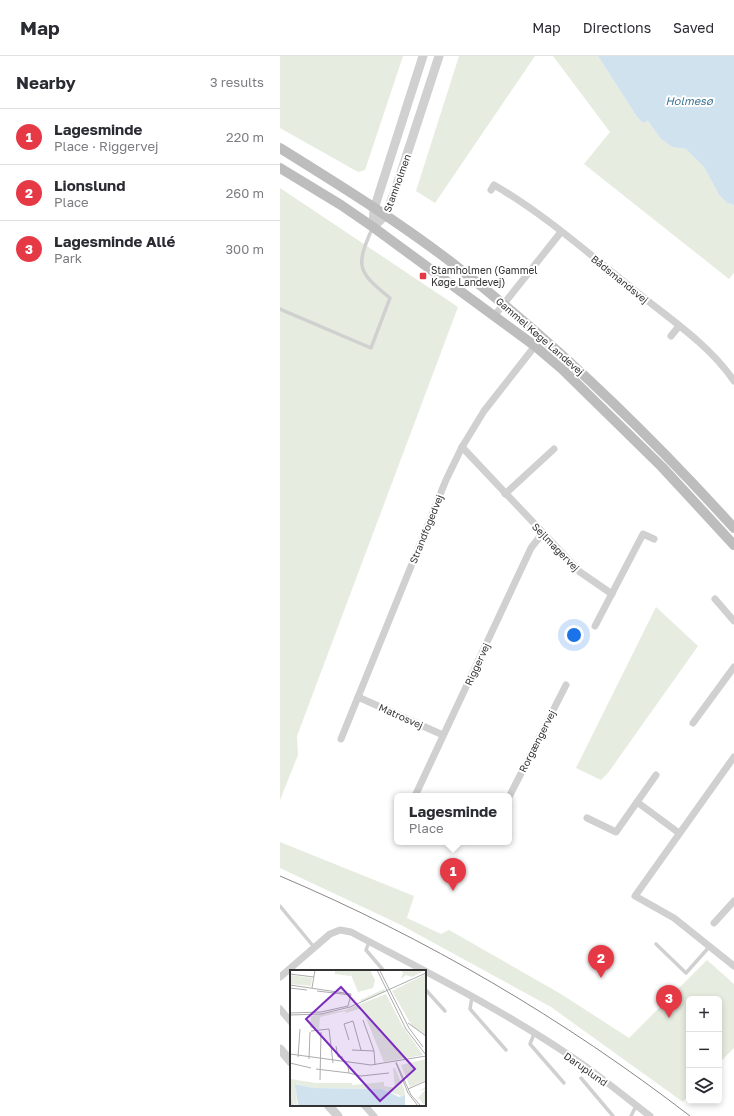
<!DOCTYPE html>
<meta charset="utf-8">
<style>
:root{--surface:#fff;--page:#f7f7f7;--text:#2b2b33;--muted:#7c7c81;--line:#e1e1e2;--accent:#e63946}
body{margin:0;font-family:"Golos Text",sans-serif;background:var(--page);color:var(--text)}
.controls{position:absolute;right:12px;bottom:12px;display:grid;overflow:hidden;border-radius:6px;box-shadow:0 2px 6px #0003}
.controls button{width:36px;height:36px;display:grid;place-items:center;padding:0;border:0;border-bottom:1px solid var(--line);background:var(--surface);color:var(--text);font:20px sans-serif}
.you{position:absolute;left:294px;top:579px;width:14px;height:14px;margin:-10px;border:3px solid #fff;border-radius:50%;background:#1a73e8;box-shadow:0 0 0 6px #1a73e833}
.badge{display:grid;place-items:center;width:26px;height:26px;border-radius:50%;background:var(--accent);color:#fff;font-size:13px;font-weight:700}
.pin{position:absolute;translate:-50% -33px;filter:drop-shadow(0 1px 2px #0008)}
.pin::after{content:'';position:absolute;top:21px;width:14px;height:12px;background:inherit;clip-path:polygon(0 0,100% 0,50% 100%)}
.popup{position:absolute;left:114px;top:737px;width:118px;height:52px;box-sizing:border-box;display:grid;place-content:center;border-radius:6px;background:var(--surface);filter:drop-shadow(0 1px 3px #0005);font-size:13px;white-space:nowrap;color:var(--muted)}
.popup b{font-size:15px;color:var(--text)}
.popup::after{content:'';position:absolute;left:50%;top:100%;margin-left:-8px;border:8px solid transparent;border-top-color:var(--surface)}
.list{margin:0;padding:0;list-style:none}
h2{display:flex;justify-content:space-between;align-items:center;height:52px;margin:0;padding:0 16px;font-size:17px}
h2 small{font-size:13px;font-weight:400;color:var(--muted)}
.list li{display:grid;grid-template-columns:26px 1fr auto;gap:12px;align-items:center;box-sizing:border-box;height:56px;padding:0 16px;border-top:1px solid var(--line)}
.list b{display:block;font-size:15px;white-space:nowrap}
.list p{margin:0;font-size:13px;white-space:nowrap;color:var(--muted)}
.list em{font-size:13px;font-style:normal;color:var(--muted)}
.icon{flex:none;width:22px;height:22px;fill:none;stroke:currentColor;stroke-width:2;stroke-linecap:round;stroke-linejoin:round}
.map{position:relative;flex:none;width:454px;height:1060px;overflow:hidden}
header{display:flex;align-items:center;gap:24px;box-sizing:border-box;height:56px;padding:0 20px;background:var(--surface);border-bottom:1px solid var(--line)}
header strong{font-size:19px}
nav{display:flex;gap:22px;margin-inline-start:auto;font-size:14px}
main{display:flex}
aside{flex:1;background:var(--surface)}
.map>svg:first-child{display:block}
.green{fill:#e6ecdf}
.water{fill:#cfe2ee}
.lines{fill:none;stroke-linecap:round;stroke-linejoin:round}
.service{stroke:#d0d0d0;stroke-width:3.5}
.minor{stroke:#d0d0d0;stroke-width:7}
.tertiary{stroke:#d0d0d0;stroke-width:9}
.secondary{stroke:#bdbdbd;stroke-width:10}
.tram{stroke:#888;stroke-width:1}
.poi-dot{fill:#e63946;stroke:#fff;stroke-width:1.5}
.labels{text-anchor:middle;stroke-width:4;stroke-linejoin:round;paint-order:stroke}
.street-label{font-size:10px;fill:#333;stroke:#fff}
.poi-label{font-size:10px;fill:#333;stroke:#fff;text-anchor:start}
.water-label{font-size:11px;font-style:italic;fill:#3f7597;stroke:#fff}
.inset-road{fill:none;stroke:#adadad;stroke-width:1}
.view{fill:#7b2cbf;fill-opacity:0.15;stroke:#7b2cbf;stroke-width:2}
.inset-edge{fill:none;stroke:#333;stroke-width:2}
</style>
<header>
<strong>Map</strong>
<nav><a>Map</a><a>Directions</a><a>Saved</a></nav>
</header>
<main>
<aside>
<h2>Nearby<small>3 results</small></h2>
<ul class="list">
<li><span class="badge">1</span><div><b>Lagesminde</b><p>Place · Riggervej</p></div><em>220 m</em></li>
<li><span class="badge">2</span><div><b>Lionslund</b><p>Place</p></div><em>260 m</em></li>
<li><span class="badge">3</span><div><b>Lagesminde Allé</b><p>Park</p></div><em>300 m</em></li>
</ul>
</aside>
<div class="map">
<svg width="454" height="1060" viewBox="0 0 454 1060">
<rect width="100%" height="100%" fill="#fff"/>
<g class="green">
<path d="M0 0H123L85 114 78 116 0 72Z"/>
<path d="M179 0H255L155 147 136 135Z"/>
<path d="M273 0H318L357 61 363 67 368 65 380 82 392 91 406 93 424 111 439 139 447 147 454 149V217L449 223 304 108 330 76Z"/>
<path d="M0 132 178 251 17 680 18 699 0 744Z"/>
<path d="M376 551 418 590 328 717 321 724 296 712Z"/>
<path d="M0 786 134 840 127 862 161 878 169 874 281 938 349 982 427 904 454 928V992L439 1007V943H409V1039L403 1046 271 951 121 869 0 812Z"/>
</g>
<path class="water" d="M318 0H454V149L447 147 439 139 424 111 406 93 392 91 380 82 368 65 363 67 357 61Z"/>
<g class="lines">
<g class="service">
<path d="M0 253 91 292 110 242C78 216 75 211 92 173"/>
<path d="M0 850 34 891"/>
<path d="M89 886 86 894 104 915"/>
<path d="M376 888 406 917 430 890"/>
<path d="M145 933 165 955"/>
<path d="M192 941 190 953 226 994"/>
<path d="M254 978 250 988 284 1027"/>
<path d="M301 1022 333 1060"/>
<path d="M351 1060 356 1050"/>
</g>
<g class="minor">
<path d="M211 134 214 129C264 158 308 197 353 233 388 262 428 287 454 325"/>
<path d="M215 259 281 176"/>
<path d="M391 280 399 270"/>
<path d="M182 391 300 516 332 538"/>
<path d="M225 438 274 393"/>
<path d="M435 543 454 565"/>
<path d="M315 570 363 478 374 483"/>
<path d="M78 641 163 679"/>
<path d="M413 667 454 611"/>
<path d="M61 683 166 424 182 391 204 355 262 281"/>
<path d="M454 701 355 840 394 862 454 910"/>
<path d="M135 740 251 492 262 478"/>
<path d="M229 741 286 629"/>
<path d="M357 746 399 777"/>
<path d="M307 762 336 776 376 719"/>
<path d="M434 867 454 845"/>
<path d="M0 921 50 878 60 874 71 876C150 918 231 958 305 1010 327 1026 348 1043 370 1060"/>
<path d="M0 953 11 966"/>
<path d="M84 1049 94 1060"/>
</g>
<g class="tertiary">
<path d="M93 171 105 160 115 135 159 0"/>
<path d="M93 171 94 153 143 0"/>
<path d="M0 993 11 1006"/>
<path d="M48 1049 58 1060"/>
</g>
<g class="secondary">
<path d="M0 92C58 128 116 164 171 206 273 285 367 376 454 472"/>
<path d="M0 112 61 149 93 171 255 290 282 313 382 411 454 489"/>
</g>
<path class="tram" d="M0 820C146 882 284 963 410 1060"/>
</g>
<rect class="poi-dot" x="139" y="216" width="8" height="8" rx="2"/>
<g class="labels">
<g class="street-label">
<text transform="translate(117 127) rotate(-70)" y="4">Stamholmen</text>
<text transform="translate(340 223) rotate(39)" y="4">Bådsmandsvej</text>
<text transform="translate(260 280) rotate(41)" y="4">Gammel Køge Landevej</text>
<text transform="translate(146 473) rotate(-68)" y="4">Strandfogedvej</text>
<text transform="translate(276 491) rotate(46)" y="4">Sejlmagervej</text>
<text transform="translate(197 608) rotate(-65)" y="4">Riggervej</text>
<text transform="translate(121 660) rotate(24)" y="4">Matrosvej</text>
<text transform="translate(257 685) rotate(-63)" y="4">Rorgængervej</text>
<text transform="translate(306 1013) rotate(35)" y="4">Daruplund</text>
</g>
<g class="poi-label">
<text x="151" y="218">Stamholmen (Gammel<tspan x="151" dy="12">Køge Landevej)</tspan></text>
</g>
<g class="water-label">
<text x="409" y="49">Holmesø</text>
</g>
</g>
<g transform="translate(10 914)">
<rect width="136" height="136" fill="#fff"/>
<path d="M45 0H80L85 10 83 18 68 22 60 2 61 6 45 4ZM111 0H131L132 2 122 7 116 5 111 9 113 3ZM136 4V65L122 56 102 21ZM0 5 22 8 21 16 0 14ZM94 19 95 22 72 32 70 30ZM96 24 112 55 133 85 94 92 72 38 56 43 55 41 30 47 29 59 20 58 21 46 55 40ZM136 89V110L120 117 111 95ZM103 98H105L114 119 115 125 111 126 93 119 23 118 6 114 7 136 1 131 0 109 26 113H62V115L94 112V116L105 118ZM136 117V136L128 128 136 119 128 121Z" fill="#e6ecdf"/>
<path d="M5 114 23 118 93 119 109 127 115 125V136H0V128L4 135H8Z" fill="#cfe2ee"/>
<path class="inset-road" d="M87 0 116 59 136 85M90 1 119 58 133 77M0 4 24 7M0 15 61 24 58 36 31 42 0 43M0 18 17 20M22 18 25 0M27 21 61 25M0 45 31 44 60 37 136 3M73 50 84 81 85 95M118 53 136 66M21 61 39 59 43 93M59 70 54 54 63 51 71 80M46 76 48 87H53M62 80 84 81M0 84 81 95 136 86M8 87 10 59M19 89 20 62M106 92 121 125 131 136M0 93 21 98M106 93 118 123 128 136M26 99 59 103 58 96M59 103 71 106 99 103M30 110 31 62M118 119 136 111"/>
<path class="view" d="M51 17 125 99 90 131 16 49Z"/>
<rect width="136" height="136" class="inset-edge"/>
</g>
</svg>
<div class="controls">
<button>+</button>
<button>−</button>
<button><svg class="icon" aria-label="layers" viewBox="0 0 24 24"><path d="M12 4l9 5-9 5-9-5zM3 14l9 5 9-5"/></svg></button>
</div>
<div class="you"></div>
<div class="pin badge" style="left:173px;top:835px">1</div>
<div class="popup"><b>Lagesminde</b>Place</div>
<div class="pin badge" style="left:321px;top:922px">2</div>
<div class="pin badge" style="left:389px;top:962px">3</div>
</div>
</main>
